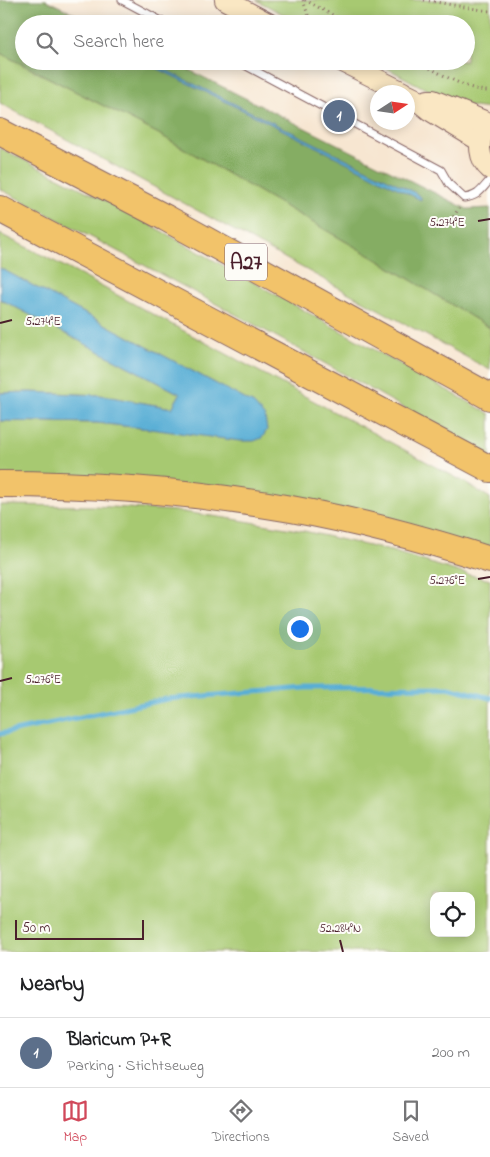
<!DOCTYPE html>
<meta charset="utf-8">
<style>
:root{--surface:#fff;--page:#f2f2f2;--text:#202124;--muted:#757577;--line:#e0e0e0;--accent:#d1495b}
body{margin:0;font-family:"Indie Flower",sans-serif;background:var(--page);color:var(--text)}
.controls{position:absolute;right:15px;bottom:15px;display:grid;overflow:hidden;border-radius:10px;box-shadow:0 2px 12px #0003}
.controls button{width:45px;height:45px;display:grid;place-items:center;padding:0;border:0;border-bottom:1px solid var(--line);background:var(--surface);color:var(--text);font:25px sans-serif}
.compass{position:absolute;left:370px;top:85px;width:45px;height:45px;border-radius:50%;background:var(--surface);box-shadow:0 2px 12px #0003;rotate:78deg}
.scale{position:absolute;left:15px;bottom:12px;width:129px;box-sizing:border-box;padding-left:5px;border:2px solid #4a1f2b;border-top:0;font-size:14px;line-height:18px;white-space:nowrap;color:#4a1f2b;-webkit-text-stroke:4px #fdfcf7;paint-order:stroke}
.you{position:absolute;left:299px;top:628px;width:18px;height:18px;margin:-12px;border:4px solid #fff;border-radius:50%;background:#1a73e8;box-shadow:0 0 0 8px #1a73e833}
.badge{display:grid;place-items:center;width:32px;height:32px;border-radius:50%;background:var(--accent);color:#fff;font-size:16px;font-weight:700}
.pin{position:absolute;translate:-50% -50%;border:2px solid #fff;box-shadow:0 1px 5px #0006}
.list{margin:0;padding:0;list-style:none}
h2{display:flex;justify-content:space-between;align-items:center;height:65px;margin:0;padding:0 20px;font-size:21px}
h2 small{font-size:16px;font-weight:400;color:var(--muted)}
.list li{display:grid;grid-template-columns:32px 1fr auto;gap:15px;align-items:center;box-sizing:border-box;height:70px;padding:0 20px;border-top:1px solid var(--line)}
.list b{display:block;font-size:19px;white-space:nowrap}
.list p{margin:0;font-size:16px;white-space:nowrap;color:var(--muted)}
.list em{font-size:16px;font-style:normal;color:var(--muted)}
.icon{flex:none;width:28px;height:28px;fill:none;stroke:currentColor;stroke-width:2;stroke-linecap:round;stroke-linejoin:round}
.map{position:relative;flex:none;width:490px;height:952px;overflow:hidden}
.search{position:absolute;background:var(--surface);box-shadow:0 2px 12px #0003;left:15px;right:15px;top:15px;height:55px;display:flex;align-items:center;gap:12px;box-sizing:border-box;padding:0 18px;border-radius:28px;color:var(--muted);font-size:19px}
.sheet{height:135px;background:var(--surface)}
nav{display:flex;justify-content:space-around;align-items:center;box-sizing:border-box;height:70px;border-top:1px solid var(--line);background:var(--surface);font-size:14px;color:var(--muted)}
nav a{display:grid;justify-items:center;gap:2px}
nav .on{color:var(--accent)}
.map>svg:first-child{display:block}
.green{fill:#a7c971;stroke:#78744e;fill-rule:evenodd}
.forest{fill:#85ad63;stroke:#686647}
.water{fill:#58aed5;stroke:#516680}
.lines{fill:none;stroke-linecap:round;stroke-linejoin:round}
.stream{stroke:#58aed5;stroke-width:5}
.lane-casing{stroke:#876565;stroke-width:9}
.secondary-casing{stroke:#876565;stroke-width:22}
.highway-casing{stroke:#876565;stroke-width:28}
.path{stroke:#876565;stroke-width:3;stroke-dasharray:1 4;stroke-linecap:butt}
.lane{stroke:#fff;stroke-width:7}
.secondary{stroke:#fae7c3;stroke-width:20}
.highway{stroke:#f2c36a;stroke-width:26}
.ticks{fill:none;stroke:#4a1f2b;stroke-width:2}
.labels{text-anchor:middle;stroke-width:4;stroke-linejoin:round;paint-order:stroke}
.shield{fill:#fdfcf7;stroke:#806168;stroke-width:1}
.shield-label{font-size:21px;font-weight:bold;fill:#4a1f2b}
.ticks-label{font-size:12px;text-anchor:middle;fill:#4a1f2b;stroke:#fdfcf7;stroke-width:4;stroke-linejoin:round;paint-order:stroke}
</style>
<div class="map">
<svg width="490" height="952" viewBox="0 0 490 952">
<rect width="100%" height="100%" fill="#fdfcf7"/>
<filter id="ink" filterUnits="userSpaceOnUse"><feTurbulence type="fractalNoise" baseFrequency=".02" numOctaves="2"/><feDisplacementMap in="SourceGraphic" scale="10" xChannelSelector="R" yChannelSelector="G"/><feConvolveMatrix kernelMatrix="1 2 1 2 8 2 1 2 1" color-interpolation-filters="sRGB"/></filter>
<filter id="wash" filterUnits="userSpaceOnUse"><feTurbulence type="fractalNoise" baseFrequency=".0096" numOctaves="4" result="noise"/><feDisplacementMap in="SourceGraphic" scale="20" xChannelSelector="R" yChannelSelector="G"/><feGaussianBlur stdDeviation="1.12" result="paint"/><feColorMatrix in="noise" values="0 0 0 0 0 0 0 0 0 0 0 0 0 0 0 0 0 1.4 0 .05"/><feComposite in="paint" operator="in"/></filter>
<g filter="url(#wash)">
<rect width="100%" height="100%" fill="#f7e6d1"/>
<g class="green">
<path d="M256 0H490V108C458 111 403 76 374 61H466V24H302Z"/>
<path d="M0 53 157 133 378 260 490 328V370L0 103Z"/>
<path d="M0 148 120 208 490 414V458C330 363 165 276 0 189Z"/>
<path d="M0 234 54 261 466 483 490 498V554L387 522 0 478V421L97 423 150 429 254 404 0 268Z"/>
<path d="M0 299 180 394 172 408 100 395 29 392 0 393Z"/>
<path d="M0 505 94 506 176 511 233 519 304 531 391 551 459 572 490 580V952H0ZM434 896H471V933H434Z"/>
</g>
<path class="forest" d="M0 0H46L95 24H24V61H171L467 209 490 208V328L378 260 157 133 0 53Z"/>
<g class="water">
<path d="M142 61H147L412 191 421 197V200L261 119Z"/>
<path d="M0 268 254 404 265 417 267 430 262 438 254 441H240L150 429 97 423 0 421V393L29 392 100 395 172 408 180 394 0 299Z"/>
</g>
<g class="lines">
<path class="stream" d="M0 734 167 699 305 688 448 687 490 698"/>
</g>
</g>
<g filter="url(#ink)">
<g class="lines">
<defs>
<g id="lane">
<path d="M122 0 167 24"/>
<path d="M237 61 441 170 449 184 464 198C479 196 481 190 490 180"/>
</g>
<g id="secondary">
<path d="M225 0 270 24"/>
<path d="M341 61 403 92"/>
<path d="M408 95 414 98 429 110 480 141"/>
<path d="M428 100H433L489 123"/>
<path d="M484 130C478 143 478 159 490 169"/>
</g>
<g id="highway">
<path d="M0 132 166 218 490 397"/>
<path d="M0 209 490 469"/>
<path d="M0 484C98 484 195 492 291 509 358 521 425 539 490 560"/>
</g>
</defs>
<use href="#lane" class="lane-casing"/>
<use href="#secondary" class="secondary-casing"/>
<use href="#highway" class="highway-casing"/>
<g class="path">
<path d="M303 0 311 24"/>
<path d="M305 0 349 24"/>
<path d="M424 0 470 8 490 11"/>
<path d="M417 61C436 71 470 92 490 91"/>
<path d="M451 221 459 208"/>
</g>
<use href="#lane" class="lane"/>
<use href="#secondary" class="secondary"/>
<use href="#highway" class="highway"/>
</g>
</g>
<path class="ticks" d="M478 221 490 219M0 323 12 320M478 579 490 577M0 681 12 678M340 940 343 952"/>
<g class="labels">
<rect class="shield" x="225" y="243.5" width="42" height="37" rx="4"/>
<g class="shield-label">
<text x="246" y="269">A27</text>
</g>
</g>
<g class="ticks-label">
<text x="447" y="226">5.274°E</text>
<text x="43" y="325">5.274°E</text>
<text x="447" y="584">5.276°E</text>
<text x="43" y="683">5.276°E</text>
<text x="340" y="932">52.284°N</text>
</g>
</svg>
<div class="controls">
<button><svg class="icon" aria-label="locate" viewBox="0 0 24 24"><circle cx="12" cy="12" r="6"/><path d="M12 2v4M12 18v4M2 12h4M18 12h4"/></svg></button>
</div>
<svg class="compass" viewBox="-18 -18 36 36"><path d="M0-13l5 13h-10z" fill="#e53935"/><path d="M0 13l5-13h-10z" fill="#757577"/></svg>
<div class="scale">50 m</div>
<div class="you"></div>
<div class="pin badge" style="left:339px;top:116px;background:#5c6f8a">1</div>
<div class="search"><svg class="icon" aria-label="search" viewBox="0 0 24 24"><circle cx="10" cy="10" r="6"/><path d="M15 15l6 6"/></svg>Search here</div>
</div>
<section class="sheet">
<h2>Nearby<small></small></h2>
<ul class="list">
<li><span class="badge" style="background:#5c6f8a">1</span><div><b>Blaricum P+R</b><p>Parking · Stichtseweg</p></div><em>200 m</em></li>
</ul>
</section>
<nav>
<a class="on"><svg class="icon" aria-label="map" viewBox="0 0 24 24"><path d="M3 6l6-2 6 2 6-2v14l-6 2-6-2-6 2zM9 4v14M15 6v14"/></svg>Map</a>
<a><svg class="icon" aria-label="directions" viewBox="0 0 24 24"><path d="M12 3l9 9-9 9-9-9zM9 14v-3h6M13 9l2 2-2 2"/></svg>Directions</a>
<a><svg class="icon" aria-label="saved" viewBox="0 0 24 24"><path d="M7 4h10v16l-5-4-5 4z"/></svg>Saved</a>
</nav>
